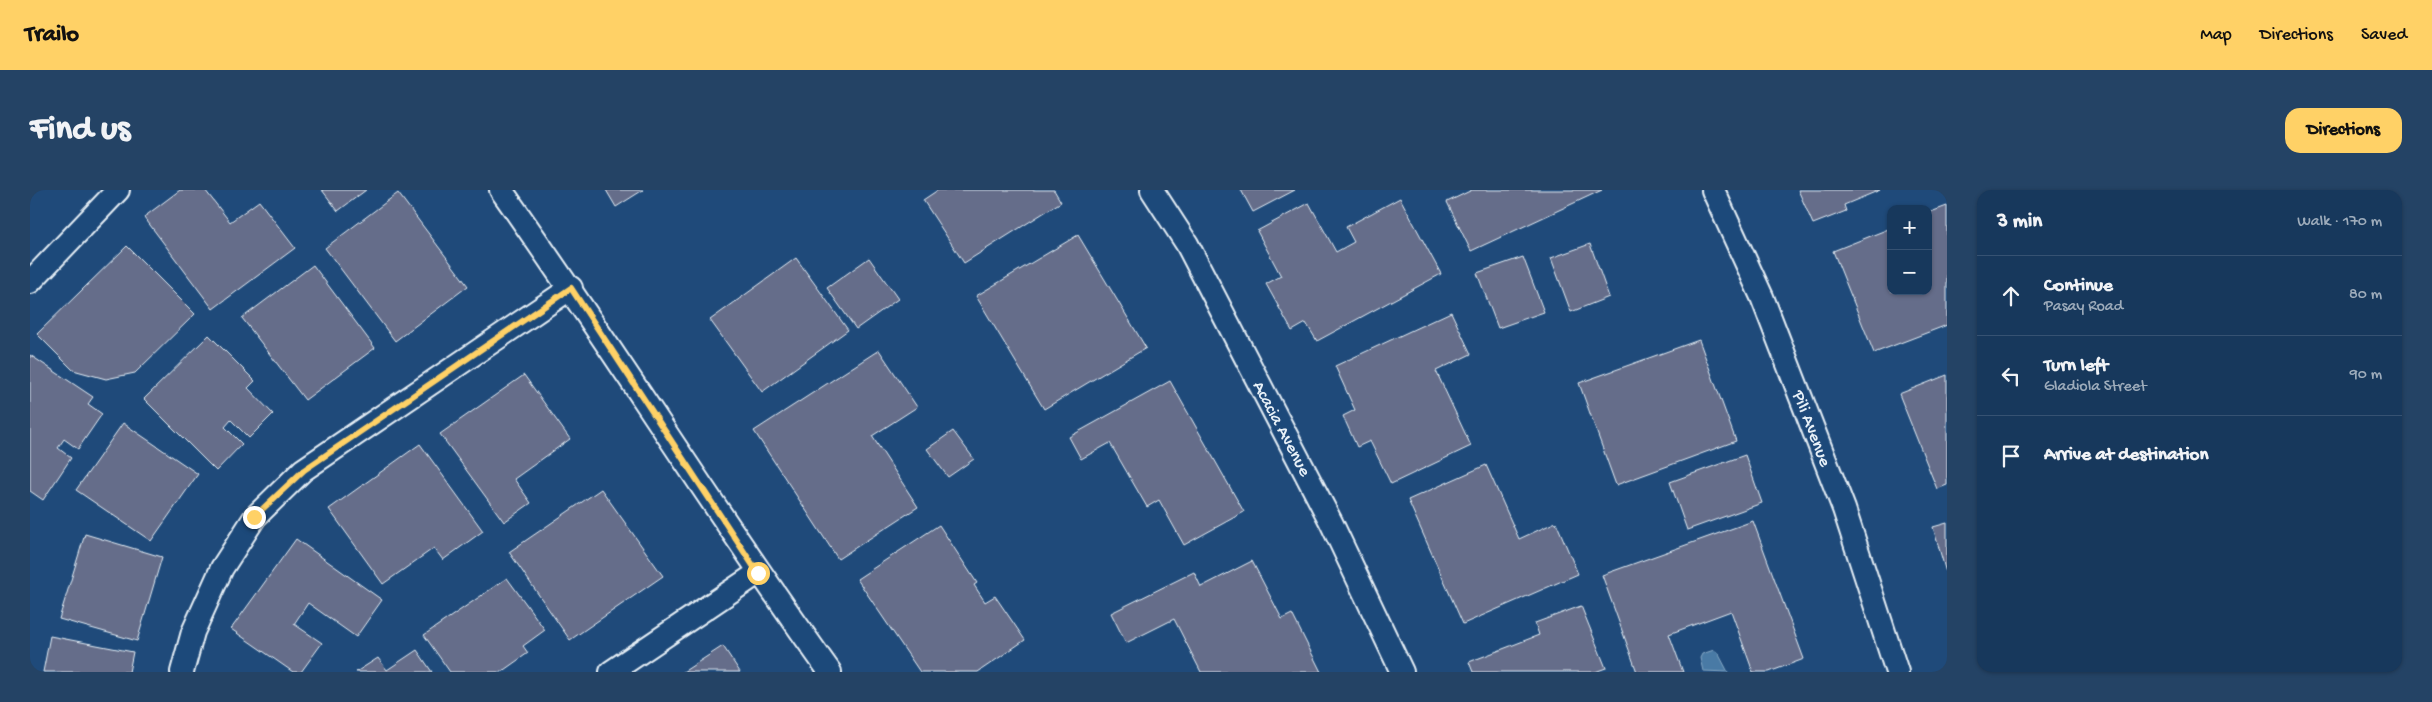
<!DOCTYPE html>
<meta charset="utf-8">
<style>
:root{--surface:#17385c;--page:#244365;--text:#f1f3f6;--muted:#9eacbb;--line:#365272;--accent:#ffd166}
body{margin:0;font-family:"Gochi Hand",sans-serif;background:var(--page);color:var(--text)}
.controls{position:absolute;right:15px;top:15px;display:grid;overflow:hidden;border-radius:10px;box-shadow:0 1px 4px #0004}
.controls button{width:45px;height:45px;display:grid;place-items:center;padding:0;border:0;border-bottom:1px solid var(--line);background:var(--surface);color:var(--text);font:25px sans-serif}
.stop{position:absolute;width:15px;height:15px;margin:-11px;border:4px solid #ffd166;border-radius:50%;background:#fff}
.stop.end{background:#ffd166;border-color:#fff;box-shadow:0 1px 5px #0008}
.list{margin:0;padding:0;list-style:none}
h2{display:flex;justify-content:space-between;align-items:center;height:65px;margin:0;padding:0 20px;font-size:21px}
h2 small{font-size:16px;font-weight:400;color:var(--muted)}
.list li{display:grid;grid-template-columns:32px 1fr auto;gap:15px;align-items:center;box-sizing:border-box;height:80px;padding:0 20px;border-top:1px solid var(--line)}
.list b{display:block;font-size:19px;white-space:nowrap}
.list p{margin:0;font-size:16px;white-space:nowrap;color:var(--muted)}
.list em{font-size:16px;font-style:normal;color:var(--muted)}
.icon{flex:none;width:28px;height:28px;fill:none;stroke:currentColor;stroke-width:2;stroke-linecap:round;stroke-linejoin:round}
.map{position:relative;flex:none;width:1917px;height:482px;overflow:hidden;border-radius:15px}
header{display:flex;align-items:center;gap:30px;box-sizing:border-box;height:70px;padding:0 25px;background:var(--accent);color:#111}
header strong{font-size:24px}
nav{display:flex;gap:28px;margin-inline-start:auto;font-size:18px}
.intro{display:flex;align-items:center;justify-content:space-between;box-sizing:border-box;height:120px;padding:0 30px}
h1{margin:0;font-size:35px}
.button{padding:12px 22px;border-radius:15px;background:var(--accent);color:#111;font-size:18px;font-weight:700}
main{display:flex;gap:30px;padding:0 30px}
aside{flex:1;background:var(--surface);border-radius:15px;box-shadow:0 1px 4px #0004}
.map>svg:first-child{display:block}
.water{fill:#487aa5;stroke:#88aac6}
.building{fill:#656d8a;stroke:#e8f1f8}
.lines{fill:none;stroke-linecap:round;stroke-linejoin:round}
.minor-casing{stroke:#e8f1f8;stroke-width:26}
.minor{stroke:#1f4a7a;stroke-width:22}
.route{stroke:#ffd166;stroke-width:6}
.labels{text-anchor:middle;stroke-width:4;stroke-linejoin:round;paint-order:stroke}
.street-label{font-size:18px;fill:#e8f1f8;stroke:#1f4a7a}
</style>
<header>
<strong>Trailo</strong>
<nav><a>Map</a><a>Directions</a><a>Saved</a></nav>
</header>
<div class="intro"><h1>Find us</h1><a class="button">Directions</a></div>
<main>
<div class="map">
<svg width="1917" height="482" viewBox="0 0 1917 482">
<rect width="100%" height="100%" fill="#1f4a7a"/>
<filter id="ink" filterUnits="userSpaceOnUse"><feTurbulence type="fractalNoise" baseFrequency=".02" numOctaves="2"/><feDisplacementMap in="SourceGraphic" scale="10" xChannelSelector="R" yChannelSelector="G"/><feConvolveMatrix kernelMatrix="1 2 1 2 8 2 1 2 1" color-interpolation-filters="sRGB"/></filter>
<g filter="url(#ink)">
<path class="water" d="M1684 460 1688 463 1698 482 1673 481 1670 468 1672 464Z"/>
<g class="building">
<path d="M150 0H175L200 32 229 11 265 58 183 119 114 27Z"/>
<path d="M292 0H336L308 21Z"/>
<path d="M576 0H613L586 17Z"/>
<path d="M908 0H1024L1031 12 934 73 893 10Z"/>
<path d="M1211 0H1265L1223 22Z"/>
<path d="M1442 0H1572L1441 61 1417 12Z"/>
<path d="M1768 0H1850L1814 15 1816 21 1783 34Z"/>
<path d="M368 3 438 96 365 151 295 58Z"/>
<path d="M1370 8 1411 84 1287 151 1276 133 1262 141 1236 94 1251 86 1227 41 1279 13 1306 62 1324 52 1316 37Z"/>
<path d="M1917 16V135L1844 163 1803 61 1861 38V101H1898V23Z"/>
<path d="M1048 45 1116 158 1014 219 946 106Z"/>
<path d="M1560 54 1579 107 1541 122 1521 68Z"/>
<path d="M97 56 165 124 105 183 76 189 43 180 7 144Z"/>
<path d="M1493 67 1514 122 1468 138 1447 83Z"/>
<path d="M766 68 818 140 732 202 680 130Z"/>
<path d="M839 68 868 109 826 139 797 98Z"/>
<path d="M283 75 345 158 275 210 212 128Z"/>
<path d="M1421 122 1441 164 1406 181 1441 256 1361 294 1340 251 1327 257 1313 226 1325 220 1305 176Z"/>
<path d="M179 145 225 191 218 198 243 224 219 248 201 230 195 237 212 254 186 281 114 209Z"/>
<path d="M1669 150 1706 251 1586 295 1549 193Z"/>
<path d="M849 160 887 217 842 246 888 317 808 369 724 241Z"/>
<path d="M0 165 63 207 58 214 72 224 48 259 34 249 28 258 41 268 13 310 0 301Z"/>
<path d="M494 185 540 249 484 289 501 313 474 332 410 244Z"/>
<path d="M1917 185V295L1907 299 1869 204Z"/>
<path d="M1140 191 1214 322 1154 355 1129 310 1117 317 1080 253 1051 269 1039 247Z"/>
<path d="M93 233 168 284 121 351 46 300Z"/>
<path d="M923 241 944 269 918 287 897 259Z"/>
<path d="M390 254 453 341 413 370 404 358 353 394 299 319Z"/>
<path d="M1715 265 1732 313 1657 340 1640 292Z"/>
<path d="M1456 275 1489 349 1526 332 1548 384 1433 434 1378 310Z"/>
<path d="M571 299 633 386 540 450 479 362Z"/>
<path d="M1723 331 1774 469 1739 482H1723L1701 421 1639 444 1653 482H1607L1572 385Z"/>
<path d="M1917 333V386L1903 337Z"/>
<path d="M909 335 947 393 944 395 955 412 965 406 995 450 948 482H890L827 389Z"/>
<path d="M55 344 132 367 107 451 29 429Z"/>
<path d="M266 349 352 410 326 447 278 413 264 434 292 453 271 482H263L201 439Z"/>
<path d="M1222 371 1252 429 1262 424 1291 482H1171L1144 429 1096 453 1081 423 1164 382 1171 397Z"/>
<path d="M477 388 515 440 493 456 498 463 471 482H420L394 445Z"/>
<path d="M1551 416 1576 478 1565 482H1443L1439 472 1509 445 1505 433Z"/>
<path d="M20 446 103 462 99 482H13Z"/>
<path d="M693 456 710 482H653Z"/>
<path d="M387 460 402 482H326L348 468 357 480Z"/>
</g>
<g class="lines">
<defs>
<g id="minor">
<path d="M471 0C584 159 686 324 800 482"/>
<path d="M1122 0 1157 54 1301 332 1372 482"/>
<path d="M1683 0 1732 107 1814 319 1867 482"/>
<path d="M0 92 88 0"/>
<path d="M152 482 163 442 192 378 225 327 273 280 541 98"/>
<path d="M581 482 728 383"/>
</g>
</defs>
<use href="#minor" class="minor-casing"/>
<use href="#minor" class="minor"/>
</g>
</g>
<g class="lines" filter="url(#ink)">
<path class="route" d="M224 327 274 280 541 98 728 383"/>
</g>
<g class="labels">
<g class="street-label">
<text transform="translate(1253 238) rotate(62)" y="6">Acacia Avenue</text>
<text transform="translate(1783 238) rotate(69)" y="6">Pili Avenue</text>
</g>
</g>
</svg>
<div class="controls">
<button>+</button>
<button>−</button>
</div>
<div class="stop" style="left:728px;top:383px"></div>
<div class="stop end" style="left:224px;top:327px"></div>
</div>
<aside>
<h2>3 min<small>Walk · 170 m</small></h2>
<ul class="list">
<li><svg class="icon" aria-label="ahead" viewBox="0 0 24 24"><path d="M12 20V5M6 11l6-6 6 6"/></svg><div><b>Continue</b><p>Pasay Road</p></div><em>80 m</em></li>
<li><svg class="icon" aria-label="left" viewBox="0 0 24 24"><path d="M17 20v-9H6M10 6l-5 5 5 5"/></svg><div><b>Turn left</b><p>Gladiola Street</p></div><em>90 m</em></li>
<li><svg class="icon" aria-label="arrive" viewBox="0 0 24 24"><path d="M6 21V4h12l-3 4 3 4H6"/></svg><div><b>Arrive at destination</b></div></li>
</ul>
</aside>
</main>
